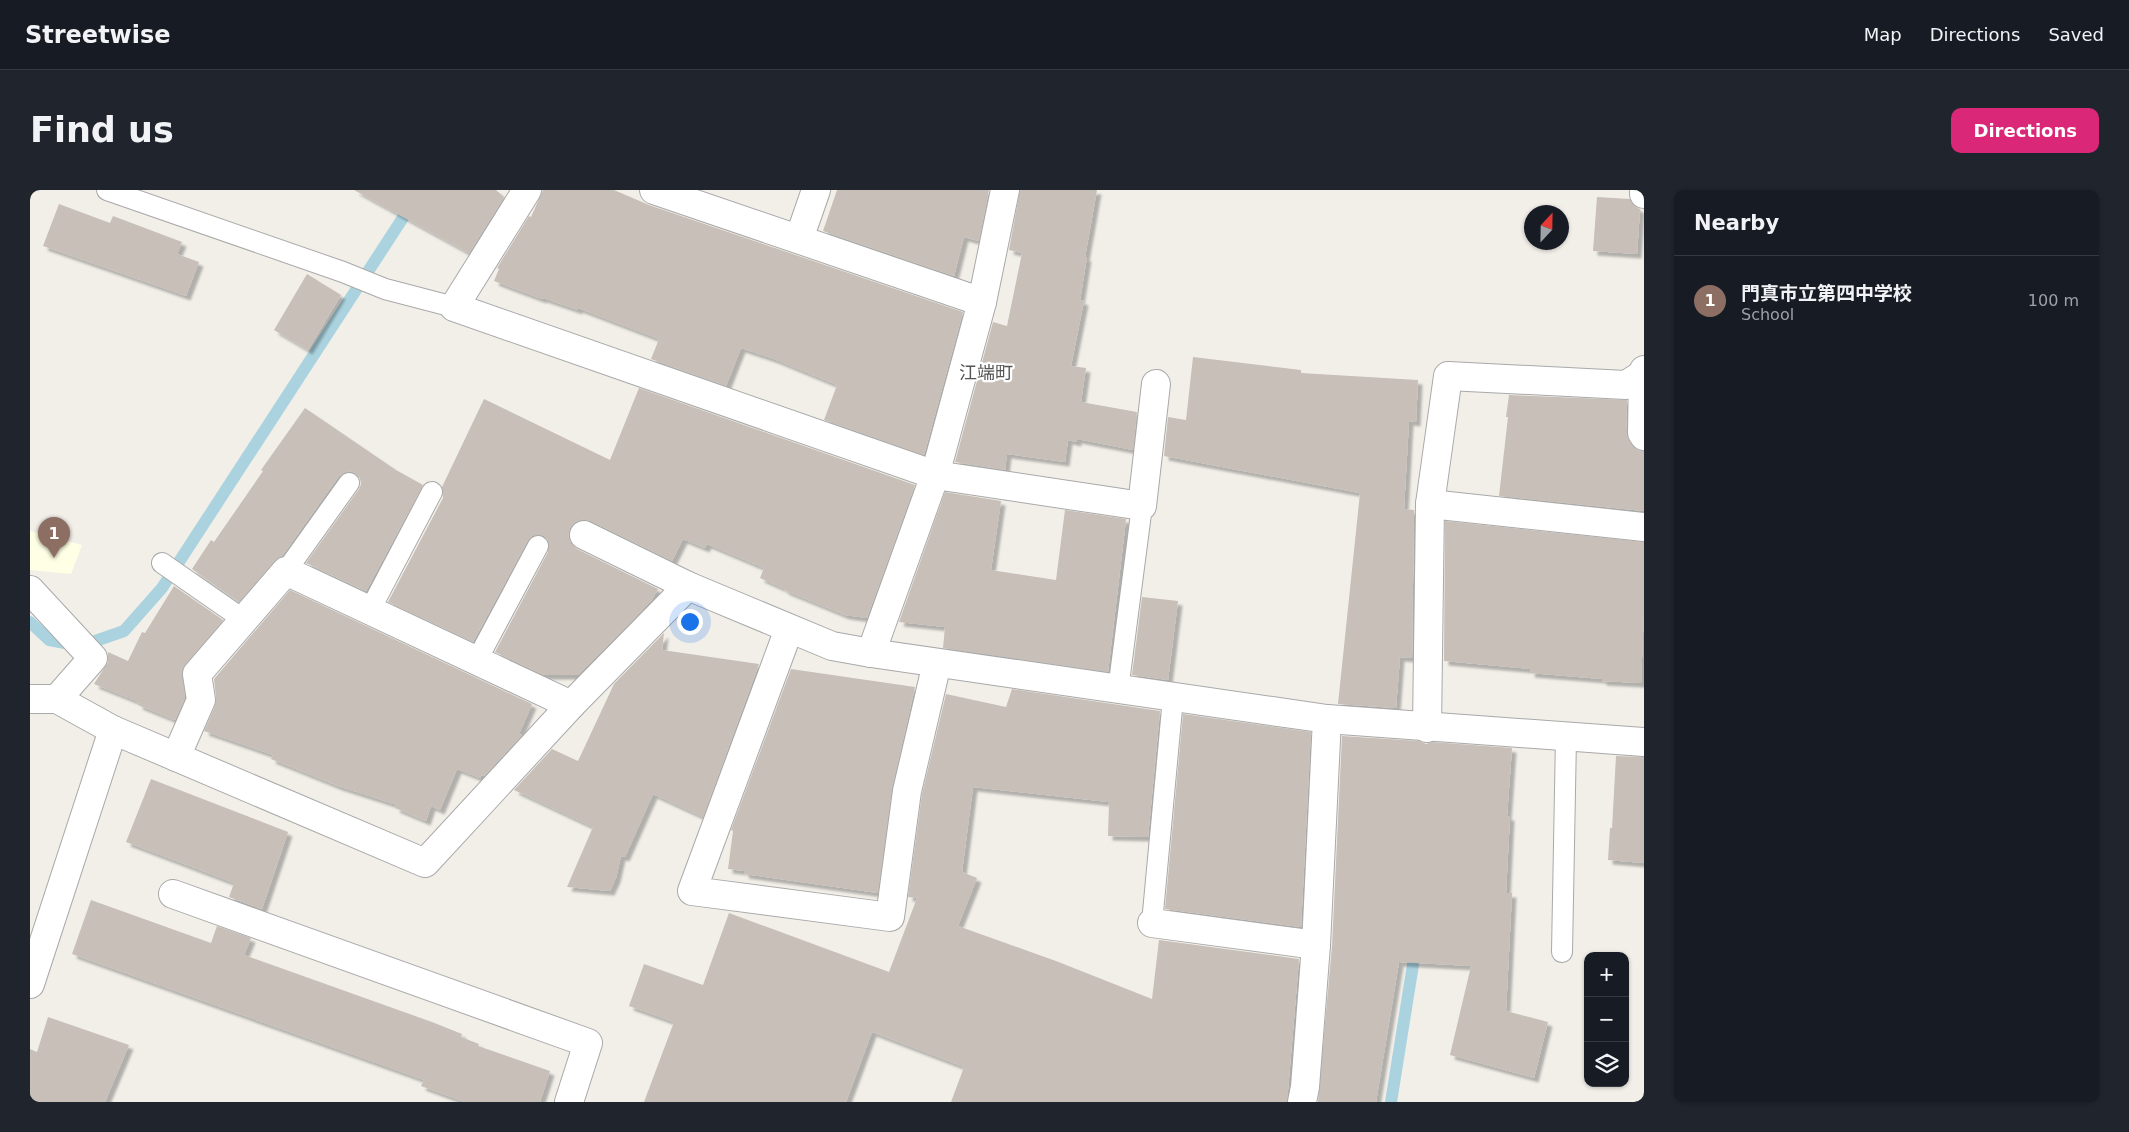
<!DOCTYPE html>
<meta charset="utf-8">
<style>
:root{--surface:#171b24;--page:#20242c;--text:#f1f3f6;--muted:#9ea1a6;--line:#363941;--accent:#db2777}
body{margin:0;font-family:"DejaVu Sans","Noto Sans JP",sans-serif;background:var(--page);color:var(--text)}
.controls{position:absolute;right:15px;bottom:15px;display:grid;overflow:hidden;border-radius:10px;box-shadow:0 1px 4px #0004}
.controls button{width:45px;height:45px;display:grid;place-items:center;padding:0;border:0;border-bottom:1px solid var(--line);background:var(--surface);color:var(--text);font:25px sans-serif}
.compass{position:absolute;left:1494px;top:15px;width:45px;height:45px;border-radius:50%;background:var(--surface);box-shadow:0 1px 4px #0004;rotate:22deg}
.you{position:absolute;left:659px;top:431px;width:18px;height:18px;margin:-12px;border:4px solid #fff;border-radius:50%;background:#1a73e8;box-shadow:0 0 0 8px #1a73e833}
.badge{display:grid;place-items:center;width:32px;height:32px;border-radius:50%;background:var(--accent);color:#fff;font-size:16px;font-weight:700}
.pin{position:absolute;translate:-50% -41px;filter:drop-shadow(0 1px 2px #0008)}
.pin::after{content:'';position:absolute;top:26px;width:18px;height:15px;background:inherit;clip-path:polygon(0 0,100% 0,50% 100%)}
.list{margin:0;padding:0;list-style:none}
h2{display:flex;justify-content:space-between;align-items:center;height:65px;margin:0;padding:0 20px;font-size:21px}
h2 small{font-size:16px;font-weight:400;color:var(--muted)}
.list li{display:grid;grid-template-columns:32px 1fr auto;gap:15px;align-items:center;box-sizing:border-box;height:90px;padding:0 20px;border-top:1px solid var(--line)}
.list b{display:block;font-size:19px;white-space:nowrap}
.list p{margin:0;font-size:16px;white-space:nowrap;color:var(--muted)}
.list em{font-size:16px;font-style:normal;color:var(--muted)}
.icon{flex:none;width:28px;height:28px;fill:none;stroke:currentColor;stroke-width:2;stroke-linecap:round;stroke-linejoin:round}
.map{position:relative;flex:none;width:1614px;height:912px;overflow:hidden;border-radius:10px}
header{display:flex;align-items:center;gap:30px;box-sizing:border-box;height:70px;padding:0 25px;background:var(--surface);border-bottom:1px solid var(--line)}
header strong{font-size:24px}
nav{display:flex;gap:28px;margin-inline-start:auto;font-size:18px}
.intro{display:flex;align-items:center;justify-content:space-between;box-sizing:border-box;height:120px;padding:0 30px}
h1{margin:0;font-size:35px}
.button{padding:12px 22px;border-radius:10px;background:var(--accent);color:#fff;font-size:18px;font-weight:700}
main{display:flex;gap:30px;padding:0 30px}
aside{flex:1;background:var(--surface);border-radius:10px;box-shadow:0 1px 4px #0004}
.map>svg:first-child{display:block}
.education{fill:#ffffe5}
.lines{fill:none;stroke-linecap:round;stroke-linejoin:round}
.stream{stroke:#aad3df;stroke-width:12}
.building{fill:#c7bfb8;filter:url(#shadow)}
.service-casing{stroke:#a9a9a9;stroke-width:22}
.minor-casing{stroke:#a9a9a9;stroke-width:30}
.service{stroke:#fff;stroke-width:20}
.minor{stroke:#fff;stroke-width:28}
.labels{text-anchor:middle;stroke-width:4.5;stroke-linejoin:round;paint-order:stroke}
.neighbourhood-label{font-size:18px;fill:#555;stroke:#fff}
</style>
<header>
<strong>Streetwise</strong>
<nav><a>Map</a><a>Directions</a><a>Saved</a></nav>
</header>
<div class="intro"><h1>Find us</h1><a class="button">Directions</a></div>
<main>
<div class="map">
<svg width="1614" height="912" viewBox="0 0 1614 912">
<defs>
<filter id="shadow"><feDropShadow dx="4.5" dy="4.5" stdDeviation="1" flood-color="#0004"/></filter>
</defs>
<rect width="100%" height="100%" fill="#f2efe9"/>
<path class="education" d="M0 341 52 355 41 384 0 380Z"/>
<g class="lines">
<g class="stream">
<path d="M0 432 19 450 51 456 94 441 132 398 391 0"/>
<path d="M1361 912 1386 756"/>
</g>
</g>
<g class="building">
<path d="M324 0H466L474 7 439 63Z"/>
<path d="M513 0H584L619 15 933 122 894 265 794 230 807 195 744 169 711 158 696 196 621 169 629 149 548 118V120L513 108 512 109 464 91 469 79 467 78 499 26 501 27Z"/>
<path d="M807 0H959L949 51 934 47 924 86 793 41Z"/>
<path d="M990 0H1067L1055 67H1057L1050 110 1054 111 1041 176 1056 178 1051 212 1107 222 1103 260 1047 249V252L1038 250 1035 272 977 264 975 280 925 272 963 132 977 136 992 63 979 60Z"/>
<path d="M1567 7 1600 9 1606 17 1610 19 1607 64 1563 61Z"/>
<path d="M29 14 80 33 83 26 152 52 147 64 169 72 156 106 13 56Z"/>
<path d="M277 84 311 105 278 160 244 140Z"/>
<path d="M1163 167 1271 180V183L1388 190 1386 232 1379 231 1374 319 1384 320 1382 468 1370 467 1366 518 1308 514 1330 303 1134 266 1138 227 1156 230Z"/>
<path d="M609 198 885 295 837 428 815 425 754 400 755 399 730 388 734 378 677 354 675 358 653 349 642 371 561 331 553 329 546 332 540 338 538 346 541 354 547 359 628 399 621 411 548 485H514L465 462 518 362V350L513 345 502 346 498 350 443 452 358 412 413 308 412 297 454 209 580 270Z"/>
<path d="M1479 205 1597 210 1596 243 1599 251 1607 260 1614 261V321L1469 306 1478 227H1476Z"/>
<path d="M275 218 366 280 393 295 336 401 276 373 329 299 331 294 330 288 325 283 320 281 309 286 252 366 244 371 209 412 162 379 181 350 184 352 233 281 231 280Z"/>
<path d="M915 302 971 311 961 380 1026 390 1035 320 1096 329 1078 482 913 458 915 437 869 432Z"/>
<path d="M1415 331 1614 352V418L1611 493 1572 491V489L1500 483 1501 479 1414 471Z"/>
<path d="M144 396 193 430 152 479 155 508 145 530 108 515 109 512 64 494 78 472V462L98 471 112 442 115 443Z"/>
<path d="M260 400 502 514 489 544 492 545 454 586 451 585 450 588 427 579 410 620 401 616 396 631 365 618 367 615 308 596 241 569 243 565 174 541 185 516 186 508 184 489Z"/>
<path d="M1112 407 1148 411 1138 490 1102 485Z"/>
<path d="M634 443 632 460 729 474 673 627 623 604 595 667 591 666 586 688 580 701 537 697 563 637 484 600 522 559 548 571 584 494Z"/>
<path d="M761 479 885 497 862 599 848 703 714 684 715 681 698 679 703 641 701 640Z"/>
<path d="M982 499 1130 521 1118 647 1078 646 1079 612 943 597 932 682 947 688 928 736 1026 771 1122 809 1129 750 1269 769 1257 912H921L934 877 842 842 816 912H614L644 832 599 816 614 774 673 795 699 723 859 782 887 708 878 707 892 604 916 504 976 517Z"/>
<path d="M1153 524 1281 542 1271 737 1135 719Z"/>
<path d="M1312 546 1389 551 1396 554 1402 552 1482 558 1477 626H1480L1476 703H1482L1476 821 1518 832 1504 888 1420 865 1441 776 1369 772 1346 912H1288L1302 756Z"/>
<path d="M1586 566 1614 567V673L1578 670 1580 638H1582Z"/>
<path d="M121 589 258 642 232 719 199 707 204 693 96 652Z"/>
<path d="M61 710 181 753 187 736 221 748 214 765 402 832 432 844 431 847 449 854 448 856 520 881 510 912H435L391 896 394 890 42 764Z"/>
<path d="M18 827 99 855 75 912H0V859L7 862Z"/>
</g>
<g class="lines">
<defs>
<g id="service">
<path d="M77 0 313 82 355 99 424 117"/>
<path d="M132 373 214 430"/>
<path d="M256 381 319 293"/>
<path d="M340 420 402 302"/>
<path d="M447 470 508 356"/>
<path d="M1088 500 1112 316"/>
<path d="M1122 733 1143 508"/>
<path d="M1532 762 1536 547"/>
</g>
<g id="minor">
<path d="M497 0 424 117 905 285 1112 316 1126 194"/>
<path d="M624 0 952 112 975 0"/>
<path d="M1614 0V4"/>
<path d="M769 49 786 0"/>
<path d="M1613 184 1612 243 1614 246"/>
<path d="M1400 314 1614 337"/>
<path d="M554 345 658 396"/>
<path d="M0 400 63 468 27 509"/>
<path d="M759 439 662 701 860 727 877 601 907 473"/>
<path d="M841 463 905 285 952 112"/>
<path d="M0 509H27L83 540 395 673 541 515 658 396 802 456 841 463 1297 529 1614 552"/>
<path d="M1397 538 1400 314 1418 186 1596 195 1613 184 1614 180"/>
<path d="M146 567 171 510 167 484 256 381 541 515"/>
<path d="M143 704 558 853 539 912"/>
<path d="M1122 733 1286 755"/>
<path d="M0 794 83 540"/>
<path d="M1272 912 1275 897 1286 755 1297 529"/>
</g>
</defs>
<use href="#service" class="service-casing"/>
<use href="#minor" class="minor-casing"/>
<use href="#service" class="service"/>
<use href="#minor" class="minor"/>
</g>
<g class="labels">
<g class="neighbourhood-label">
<text x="956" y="189">江端町</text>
</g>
</g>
</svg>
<div class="controls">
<button>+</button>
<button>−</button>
<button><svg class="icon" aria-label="layers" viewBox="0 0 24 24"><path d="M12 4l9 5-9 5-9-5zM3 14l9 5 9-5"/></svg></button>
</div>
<svg class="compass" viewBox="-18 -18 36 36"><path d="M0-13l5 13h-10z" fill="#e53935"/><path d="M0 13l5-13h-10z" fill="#9ea1a6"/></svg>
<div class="you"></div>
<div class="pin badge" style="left:24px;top:368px;background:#8d6e63">1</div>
</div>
<aside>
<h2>Nearby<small></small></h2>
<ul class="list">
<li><span class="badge" style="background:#8d6e63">1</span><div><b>門真市立第四中学校</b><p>School</p></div><em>100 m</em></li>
</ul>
</aside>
</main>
